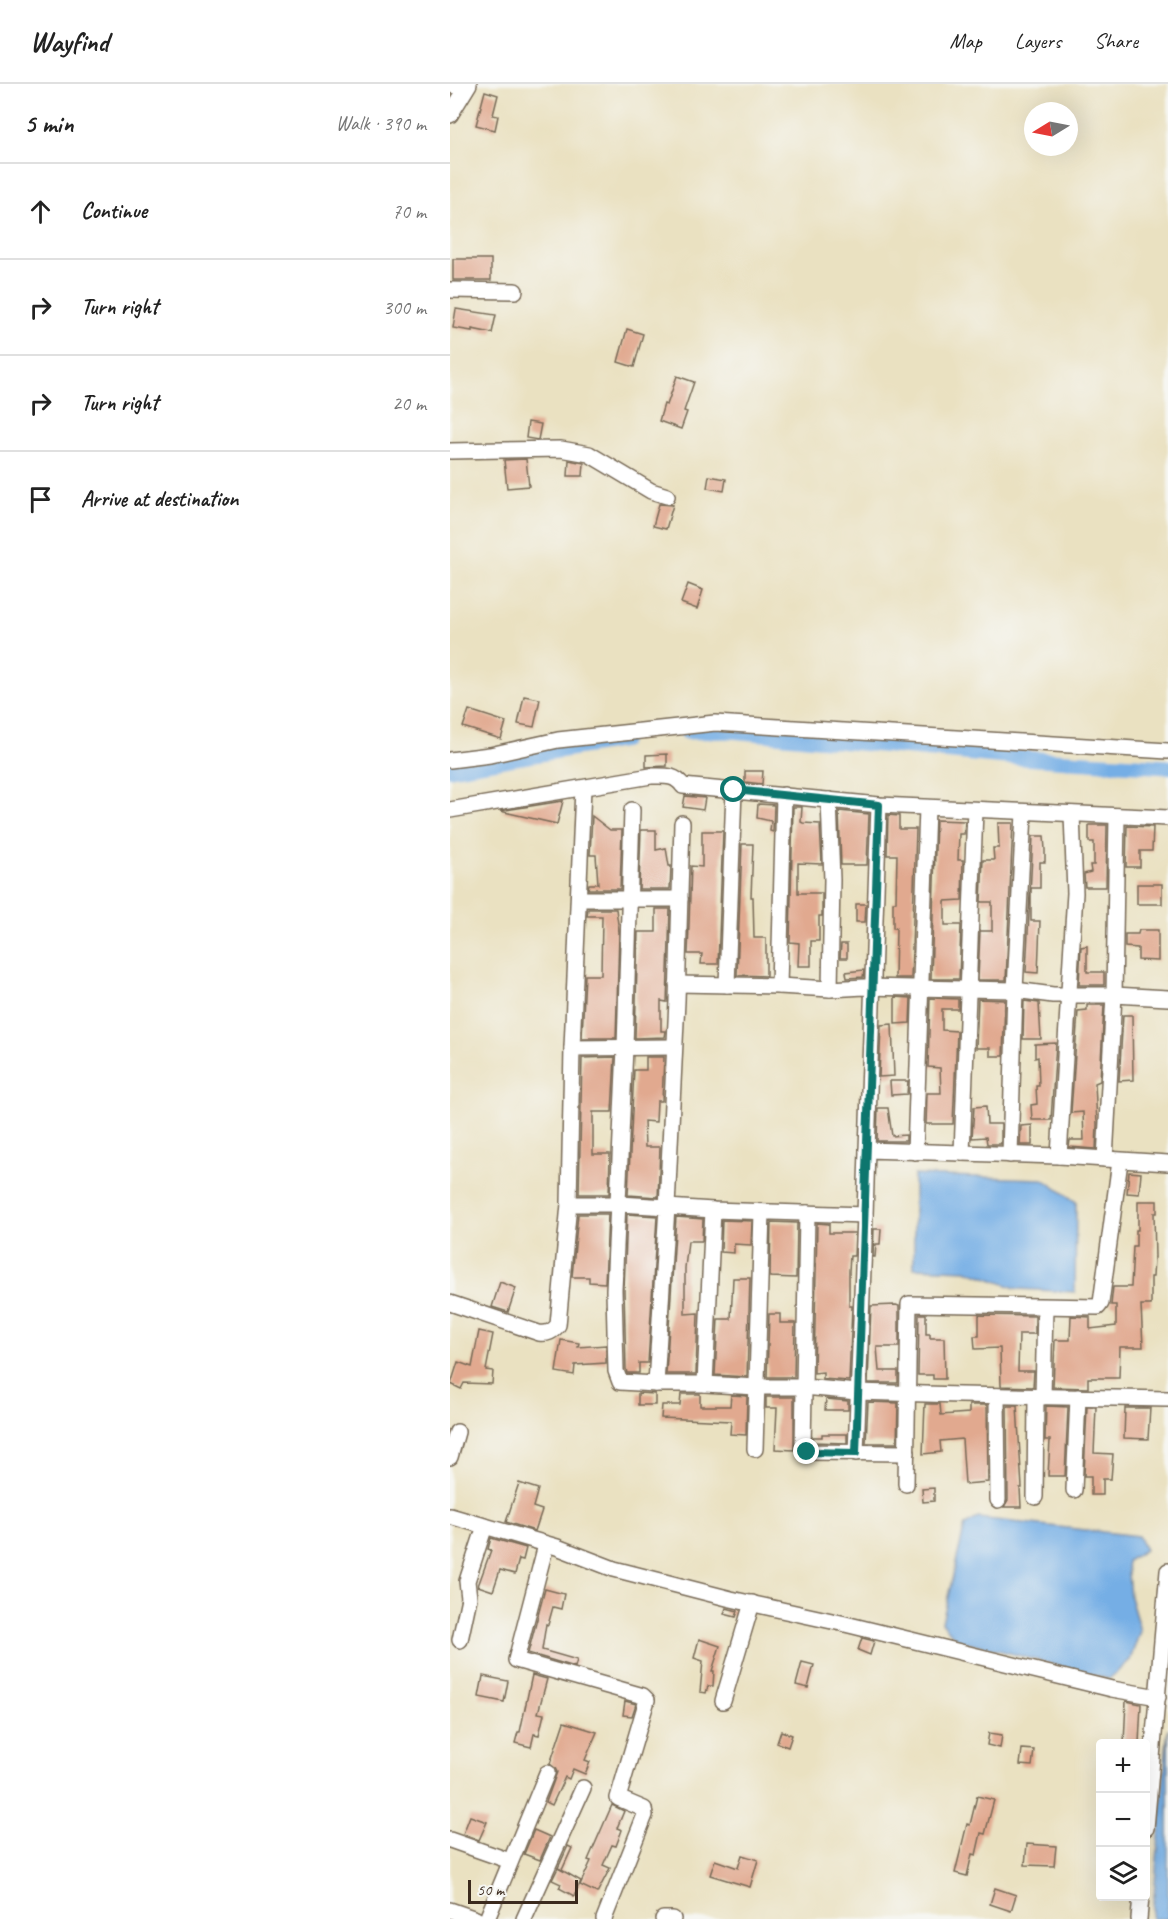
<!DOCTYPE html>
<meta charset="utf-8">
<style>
:root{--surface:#fff;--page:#f6f6f6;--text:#222;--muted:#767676;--line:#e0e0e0}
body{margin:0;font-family:Caveat,sans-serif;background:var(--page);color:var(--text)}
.controls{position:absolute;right:18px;bottom:18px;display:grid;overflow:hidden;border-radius:6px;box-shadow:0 6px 24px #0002}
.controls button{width:54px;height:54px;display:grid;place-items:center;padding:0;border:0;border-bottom:2px solid var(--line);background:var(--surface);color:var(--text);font:30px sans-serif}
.compass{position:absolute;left:574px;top:18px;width:54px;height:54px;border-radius:50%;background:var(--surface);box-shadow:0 6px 24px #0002;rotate:260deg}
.scale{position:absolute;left:18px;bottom:15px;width:110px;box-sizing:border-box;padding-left:6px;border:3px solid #3b2a1e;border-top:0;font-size:16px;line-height:21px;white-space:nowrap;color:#3b2a1e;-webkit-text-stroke:4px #f6f6f2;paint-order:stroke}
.stop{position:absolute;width:18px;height:18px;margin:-14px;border:4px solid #0f766e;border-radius:50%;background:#fff}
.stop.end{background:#0f766e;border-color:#fff;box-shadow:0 2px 6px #0008}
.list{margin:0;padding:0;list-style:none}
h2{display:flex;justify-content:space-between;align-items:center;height:78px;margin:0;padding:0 24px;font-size:26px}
h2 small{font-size:20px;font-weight:400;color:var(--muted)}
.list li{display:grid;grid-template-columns:39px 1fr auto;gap:18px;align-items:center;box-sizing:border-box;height:96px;padding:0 24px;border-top:2px solid var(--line)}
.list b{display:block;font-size:22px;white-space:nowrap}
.list em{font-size:20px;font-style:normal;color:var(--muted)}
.icon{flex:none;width:33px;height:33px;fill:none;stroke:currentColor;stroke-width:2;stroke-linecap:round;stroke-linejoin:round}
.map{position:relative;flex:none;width:718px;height:1835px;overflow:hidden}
header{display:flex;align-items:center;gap:36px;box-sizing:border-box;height:84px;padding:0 30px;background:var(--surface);border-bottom:2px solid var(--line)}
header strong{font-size:28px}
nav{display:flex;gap:33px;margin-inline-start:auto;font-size:21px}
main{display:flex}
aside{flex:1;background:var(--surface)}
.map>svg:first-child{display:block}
.water{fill:#75aee5;stroke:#586c82;stroke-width:1.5}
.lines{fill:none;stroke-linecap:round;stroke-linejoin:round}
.canal{stroke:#75aee5;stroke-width:15}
.building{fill:#e1a98f}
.minor-casing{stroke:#786a57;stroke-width:18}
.minor{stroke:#fff;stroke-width:15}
.route{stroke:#0f766e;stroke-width:8}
</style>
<header>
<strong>Wayfind</strong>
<nav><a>Map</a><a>Layers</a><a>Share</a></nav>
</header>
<main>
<aside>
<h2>5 min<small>Walk · 390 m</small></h2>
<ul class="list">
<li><svg class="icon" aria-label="ahead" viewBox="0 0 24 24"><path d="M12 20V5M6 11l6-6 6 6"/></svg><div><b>Continue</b></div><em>70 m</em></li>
<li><svg class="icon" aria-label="right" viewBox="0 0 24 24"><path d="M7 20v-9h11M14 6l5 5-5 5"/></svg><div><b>Turn right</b></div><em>300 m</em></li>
<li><svg class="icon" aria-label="right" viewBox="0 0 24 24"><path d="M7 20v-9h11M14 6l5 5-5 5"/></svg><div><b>Turn right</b></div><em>20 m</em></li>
<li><svg class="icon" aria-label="arrive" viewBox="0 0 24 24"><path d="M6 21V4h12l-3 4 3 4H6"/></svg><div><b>Arrive at destination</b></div></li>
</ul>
</aside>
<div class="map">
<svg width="718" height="1835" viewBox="0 0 718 1835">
<rect width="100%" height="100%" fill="#f6f6f2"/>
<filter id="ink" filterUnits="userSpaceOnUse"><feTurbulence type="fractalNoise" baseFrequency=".0167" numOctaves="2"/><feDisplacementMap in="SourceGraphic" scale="12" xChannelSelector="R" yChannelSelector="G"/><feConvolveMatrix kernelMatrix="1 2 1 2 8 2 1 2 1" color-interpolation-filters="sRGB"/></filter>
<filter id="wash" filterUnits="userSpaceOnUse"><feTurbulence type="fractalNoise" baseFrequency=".008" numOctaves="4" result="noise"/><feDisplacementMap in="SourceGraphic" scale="24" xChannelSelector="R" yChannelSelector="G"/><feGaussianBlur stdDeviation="1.35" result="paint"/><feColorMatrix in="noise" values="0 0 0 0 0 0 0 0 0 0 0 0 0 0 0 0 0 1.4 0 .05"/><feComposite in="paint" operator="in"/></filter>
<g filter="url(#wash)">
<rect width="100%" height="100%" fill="#eae1c1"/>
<g class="water">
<path d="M464 1091 593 1095 626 1118 625 1208 568 1205 516 1186 464 1184Z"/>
<path d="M528 1434 688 1452 695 1466 677 1477 680 1513 690 1547 680 1576 659 1595 506 1555 492 1538 515 1441Z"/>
<path d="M718 1644V1835H702Z"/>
</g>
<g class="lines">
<g class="canal">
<path d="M237 648 281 647 555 673 718 683"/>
<path d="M0 685 174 656"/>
</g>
</g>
<g id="blocks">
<g class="building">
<path d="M35 7 48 11 43 31 48 32 45 46 26 41Z"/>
<rect x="3" y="175" width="38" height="21"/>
<path d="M6 225 46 231 42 249 22 245V247L3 244Z"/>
<path d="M177 245 193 250 184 283 168 278Z"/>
<path d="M227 292 244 298 234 327 237 328 231 345 209 337 214 320 217 321Z"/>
<path d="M78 338 91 340 88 356 76 354Z"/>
<path d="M76 375 79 402 57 404 54 376Z"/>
<path d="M119 376 134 379 133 392H118Z"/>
<path d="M259 392 276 395 274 407 257 404Z"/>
<path d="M209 420 223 421 216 445 203 442Z"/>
<path d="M238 500 253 506 247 525 231 519Z"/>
<path d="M74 612 90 615 84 643 68 640Z"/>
<path d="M19 626 56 638 51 655 13 643Z"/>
<path d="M217 670V682L196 683V671Z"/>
<path d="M295 687H313L312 700 295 698Z"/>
<path d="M235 712 255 714 253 726 233 723Z"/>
<path d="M113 717 107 740 50 727Z"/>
<path d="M308 720 324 721 323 748 320 747 321 737 307 734Z"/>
<path d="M343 723H352L351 738 353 739 370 740 372 780 348 779V809H372V832H369V857H361V882H348L349 859 340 858Z"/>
<path d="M389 727 419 730 417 781H391Z"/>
<path d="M438 731 449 732V745H466L461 894H445L446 844H443V818H446L447 771H437Z"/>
<path d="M142 732 160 746H172L170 805H138L139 800H148L146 771H140Z"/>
<path d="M486 736 515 737 514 750H509L508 776H513L512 816 495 817V841H511L509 895H481Z"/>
<path d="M548 739H563L556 896H528L530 847H542V818H531L533 776H544L543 764H549Z"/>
<path d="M639 741H657L656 803H635L634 790 641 788 640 781H644V758H639Z"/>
<path d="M677 742 703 743 702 767H690V783H676Z"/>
<path d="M191 746H206V766L216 764 219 782H221L220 805H189Z"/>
<path d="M252 747H273L268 880H251L252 870H238L241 782 252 783Z"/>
<path d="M583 752H594L595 766V778H590V804H581V837H590L588 889 576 888Z"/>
<path d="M292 760H303L301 813H303L304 854H316V892L287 891Z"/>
<rect x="687" y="800" width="25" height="20"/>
<path d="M406 820H416L415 838H406Z"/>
<path d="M138 825H166L169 848 166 954H132L135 891H151L152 832H137Z"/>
<path d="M206 825H220L217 918 211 917V947H216L215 953 185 954 188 848H206Z"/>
<path d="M689 846H708V877L688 876V864L675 863V850H688Z"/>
<path d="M391 860H397V874H390Z"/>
<path d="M637 862V888H654V901H629L631 863Z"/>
<path d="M414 886 413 893 397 894 396 888Z"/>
<path d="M445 913 461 914 460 939 445 940Z"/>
<path d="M480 914 508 915V925H492V946L507 947 503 1040H476L477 1009H491L490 984 478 983Z"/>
<path d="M528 915 555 916 553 972H540V964H526Z"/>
<path d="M574 917 589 919 591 955H573Z"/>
<path d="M637 921H654L650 997 645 999 647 1040 646 1065 619 1063 620 1056H634L633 1028 621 1029 628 927 637 926Z"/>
<path d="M673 931H682L683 996 669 997Z"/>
<path d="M442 940 444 992 429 993 431 941Z"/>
<path d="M606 959 601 1036H582L581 1021 587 1020 586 1002H589L588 973 585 974V960Z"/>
<path d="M165 973 162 1028H143V1070H160L159 1110H129L132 974Z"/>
<path d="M196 973H214L212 1017H207L206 1038 194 1037 195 1063H210L208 1113 178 1111 184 986H196Z"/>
<path d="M440 997H458L457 1010 441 1011Z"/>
<path d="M536 1022 537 1040H551V1060H537L536 1053 522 1054 524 1023Z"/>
<path d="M428 1024H438L442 1052 456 1051V1057H427Z"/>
<path d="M582 1041V1061H570L571 1042Z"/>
<path d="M679 1088 691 1089 689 1110 677 1109Z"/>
<path d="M688 1117H707V1129H704L705 1174H704L703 1193H701V1221H691L693 1263H670L669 1294H638V1304L603 1303 605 1256H620L621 1232 640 1233V1245L666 1242V1221H661L663 1203H681L683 1162H686V1146H688Z"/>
<path d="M128 1130H158L155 1199 139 1198V1193H122Z"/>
<path d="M177 1130 207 1132 198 1279H189V1289H177L176 1285 174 1206Z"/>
<path d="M226 1133 253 1135 252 1157H238L235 1184V1230L248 1229 246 1290H216Z"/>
<path d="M272 1136 302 1137 301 1161 284 1160V1169L271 1168Z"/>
<path d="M321 1138 347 1139 346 1194 320 1193Z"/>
<path d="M367 1139 379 1140V1149H405L404 1172H400L399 1187V1222H402L399 1297 373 1295V1288L364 1289Z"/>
<path d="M424 1145H431L430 1160H426L425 1173H423Z"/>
<path d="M283 1194H300L297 1293 265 1291 268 1235H281Z"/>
<path d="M50 1198 66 1204 58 1228 42 1223Z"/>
<path d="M446 1221 449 1222V1263H427L429 1287H448V1299H418L421 1222Z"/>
<path d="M319 1230H330V1239H345L344 1293H317Z"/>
<path d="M469 1230H476V1250H480V1254H494L495 1295H483V1291H468Z"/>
<path d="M529 1231 585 1232V1250H569L568 1287H584L583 1303 551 1302 550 1264 525 1265 524 1252H529Z"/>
<path d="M29 1247 43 1250 36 1286 43 1287 42 1300 14 1299 11 1305 1 1300 8 1278 22 1283Z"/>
<path d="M111 1256 129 1259 128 1263 156 1261V1279L125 1281 124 1291 106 1288Z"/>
<path d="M188 1309 205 1310V1321H188Z"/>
<path d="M231 1310H250V1322H280L281 1311 297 1312 296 1351 280 1350 281 1337 211 1334 212 1321H230Z"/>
<path d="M316 1313H344V1366L325 1365 327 1324H316Z"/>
<path d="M376 1315 398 1317V1326H375Z"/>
<path d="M418 1318 448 1319 447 1359H416Z"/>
<path d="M475 1320H490L491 1331 519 1329V1321H537L538 1398 515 1400 512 1355 490 1357 491 1368 473 1370Z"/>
<path d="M557 1322H567L572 1404H570L571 1423H554L558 1416Z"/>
<path d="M596 1322 618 1323 615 1392H598L600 1356H595Z"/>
<path d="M637 1323H646L644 1369 663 1370 661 1395H653V1411H641V1392H634Z"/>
<path d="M675 1324H700L698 1355 674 1354Z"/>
<path d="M372 1350H397V1359L363 1358V1353H372Z"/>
<path d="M69 1399 88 1405 83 1423 92 1426 85 1447 56 1438Z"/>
<path d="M484 1404V1417L473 1418 472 1405Z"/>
<path d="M41 1454 76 1464 73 1476 69 1475 65 1490 50 1486 43 1507 28 1502 41 1466 38 1465Z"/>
<path d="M95 1505 114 1510 111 1525 103 1523 98 1541 96 1540 92 1566 127 1576 125 1583 78 1569Z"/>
<path d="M276 1524 288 1527 286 1533 274 1530Z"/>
<path d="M412 1554 424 1557 420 1571 408 1566Z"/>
<path d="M249 1555 270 1562 262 1587H264L263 1602H258L256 1609 250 1608 253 1577 244 1574Z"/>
<path d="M352 1578 364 1581 358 1604 346 1601Z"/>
<path d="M82 1591 97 1595 88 1629 94 1630 89 1651 84 1650 81 1663 65 1659 68 1648H70Z"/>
<path d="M33 1592 58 1597 54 1618 29 1613Z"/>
<path d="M175 1617 186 1620 182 1632 173 1631Z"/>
<path d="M676 1617 691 1620 689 1659H674Z"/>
<path d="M114 1638 147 1648 135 1676 140 1678 135 1690 123 1685 119 1695 115 1693 102 1721 96 1718 107 1688 105 1684 100 1680Z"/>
<path d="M331 1647 342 1651 338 1663 327 1659Z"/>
<path d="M539 1649 552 1651 550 1664 537 1661Z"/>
<path d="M572 1665 584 1666 582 1682 570 1681Z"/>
<path d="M527 1712 544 1716 535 1750 531 1749 526 1771 522 1770 517 1792 505 1789 517 1740 520 1741Z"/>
<path d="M162 1721 174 1727 167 1744 172 1746 166 1762 162 1761 153 1781 160 1784 147 1809 130 1801 141 1777 138 1776Z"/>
<path d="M20 1732 37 1738 29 1756 13 1750Z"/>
<path d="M84 1746 100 1753 90 1776 74 1770Z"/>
<path d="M577 1760 606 1762 604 1782 575 1781Z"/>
<path d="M118 1762 122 1764 112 1786 108 1784Z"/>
<path d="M292 1771 308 1776 300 1803 260 1791 265 1776 288 1784Z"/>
<path d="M108 1784 131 1797 124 1812 109 1804 111 1800 102 1796Z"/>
<path d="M545 1804 566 1811 561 1827 540 1820Z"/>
</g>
</g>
</g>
<g filter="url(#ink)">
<use href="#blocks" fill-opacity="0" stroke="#786a57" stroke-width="1.5"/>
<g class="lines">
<defs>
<g id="minor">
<path d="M0 0 15 6"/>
<path d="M0 31 19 0"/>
<path d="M0 206 65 207"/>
<path d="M0 367 111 365 139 370 201 407 217 412"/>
<path d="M0 676 40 671 108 656 265 639 718 667"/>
<path d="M379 716 382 796 380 905"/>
<path d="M0 726 201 692C214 692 225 690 233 702L429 721 718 734"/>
<path d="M182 726 175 964 164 1206 166 1287 170 1298 206 1300H255L306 1303H354L407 1308 510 1311 718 1315"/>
<path d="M232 739 227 917 217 1123 263 1126 415 1131 417 1066 609 1072 718 1079"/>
<path d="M129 815H230"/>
<path d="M227 900 329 902 380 905 414 903 565 906 603 911H664L718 914"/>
<path d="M277 901 284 706"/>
<path d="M329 902 334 711"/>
<path d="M122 964 224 963"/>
<path d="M417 1066 429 721"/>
<path d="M465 1068 477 724"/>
<path d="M512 1069 525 726"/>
<path d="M560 1071 565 906 574 729"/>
<path d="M609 1072 625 809 622 730"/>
<path d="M655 1075 664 911 667 732"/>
<path d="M119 1120H170L217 1123 206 1300"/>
<path d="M357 1129 353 1364 357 1368 457 1369"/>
<path d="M0 1219 89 1249C98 1250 102 1248 108 1241L119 1120 122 964 133 704"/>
<path d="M255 1300 263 1126"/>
<path d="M547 1312 548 1416"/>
<path d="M593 1313 595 1223"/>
<path d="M305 1365 312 1128"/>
<path d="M406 1369 415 1131"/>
<path d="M0 1373 7 1348"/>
<path d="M456 1400 459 1220 648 1223 651 1219 670 1077"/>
<path d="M624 1406 628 1313"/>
<path d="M585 1413 586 1313"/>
<path d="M0 1432 107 1463 164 1485 281 1515 391 1539 662 1605 708 1613"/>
<path d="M96 1461 66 1576 193 1612 197 1616 168 1714 194 1725 195 1731 154 1835"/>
<path d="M10 1556 19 1514 17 1497 35 1442"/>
<path d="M273 1617 302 1519"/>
<path d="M696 1744 718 1487"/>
<path d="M0 1756 60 1777"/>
<path d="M0 1826 26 1835"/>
<path d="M37 1835 97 1689"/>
<path d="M74 1835 133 1704"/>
<path d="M213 1835H223"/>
<path d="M689 1835 691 1812"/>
</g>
</defs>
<use href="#minor" class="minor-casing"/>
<use href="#minor" class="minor"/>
</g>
</g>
<g class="lines" filter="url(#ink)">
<path class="route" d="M284 706 429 721 406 1369 357 1368"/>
</g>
</svg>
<div class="controls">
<button>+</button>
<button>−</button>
<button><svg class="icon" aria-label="layers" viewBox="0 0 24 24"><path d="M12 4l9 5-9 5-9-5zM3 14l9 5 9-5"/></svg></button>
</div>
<svg class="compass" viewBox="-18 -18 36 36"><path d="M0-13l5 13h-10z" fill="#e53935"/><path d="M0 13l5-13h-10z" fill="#767676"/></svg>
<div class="scale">50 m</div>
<div class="stop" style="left:284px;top:706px"></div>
<div class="stop end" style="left:357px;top:1368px"></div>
</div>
</main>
